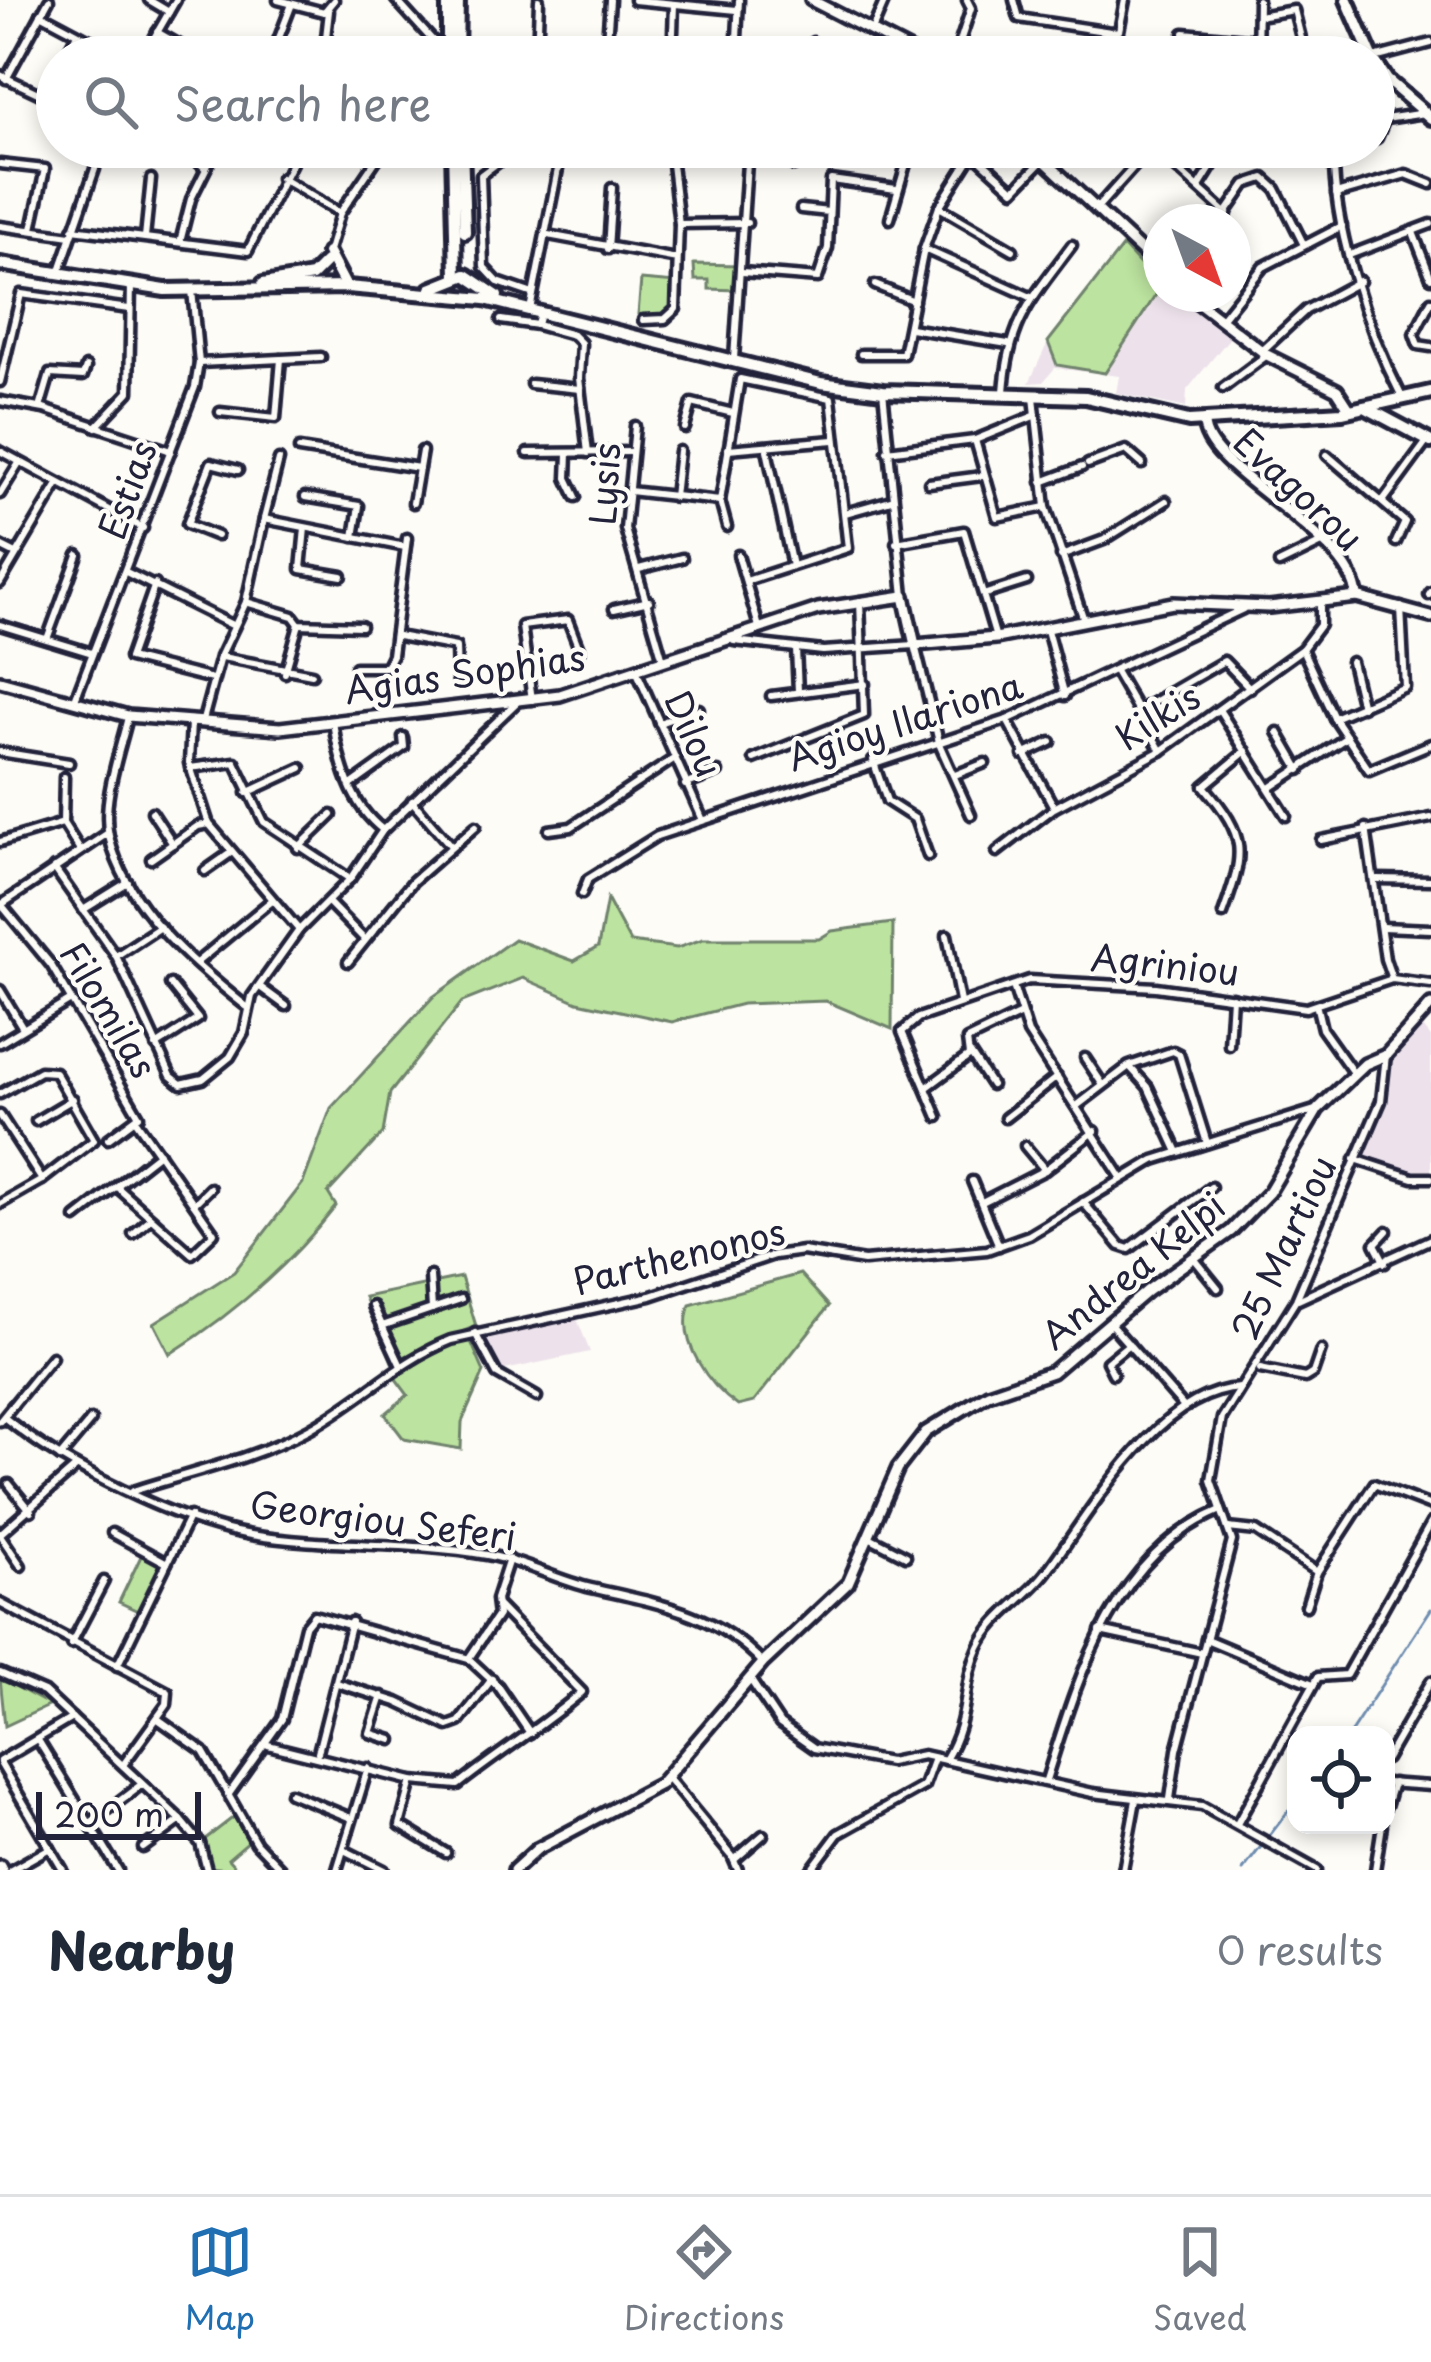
<!DOCTYPE html>
<style>
:root{--surface:#fff;--page:#f6f6f7;--text:#1f2937;--muted:#747a83;--line:#e0e1e3;--accent:#1f6fb2}
body{margin:0;font-family:"Playpen Sans",sans-serif;background:var(--page);color:var(--text)}
.controls{position:absolute;right:36px;bottom:36px;display:grid;overflow:hidden;border-radius:24px;box-shadow:0 6px 18px #0003}
.controls button{width:108px;height:108px;display:grid;place-items:center;padding:0;border:0;border-bottom:3px solid var(--line);background:var(--surface);color:var(--text);font:60px sans-serif}
.compass{position:absolute;left:1143px;top:204px;width:108px;height:108px;border-radius:50%;background:var(--surface);box-shadow:0 6px 18px #0003;rotate:139deg}
.scale{position:absolute;left:36px;bottom:30px;width:165px;box-sizing:border-box;padding-left:12px;border:6px solid #22223b;border-top:0;font-size:33px;line-height:42px;white-space:nowrap;color:#22223b;-webkit-text-stroke:9px #fdfcf7;paint-order:stroke}
.list{margin:0;padding:0;list-style:none}
h2{display:flex;justify-content:space-between;align-items:center;height:156px;margin:0;padding:0 48px;font-size:51px}
h2 small{font-size:39px;font-weight:400;color:var(--muted)}
.icon{flex:none;width:66px;height:66px;fill:none;stroke:currentColor;stroke-width:2;stroke-linecap:round;stroke-linejoin:round}
.map{position:relative;flex:none;width:1431px;height:1870px;overflow:hidden}
.search{position:absolute;background:var(--surface);box-shadow:0 6px 18px #0003;left:36px;right:36px;top:36px;height:132px;display:flex;align-items:center;gap:30px;box-sizing:border-box;padding:0 42px;border-radius:66px;color:var(--muted);font-size:45px}
.sheet{height:324px;background:var(--surface)}
nav{display:flex;justify-content:space-around;align-items:center;box-sizing:border-box;height:168px;border-top:3px solid var(--line);background:var(--surface);font-size:33px;color:var(--muted)}
nav a{display:grid;justify-items:center;gap:6px}
nav .on{color:var(--accent)}
.map>svg:first-child{display:block}
.built{fill:#ede2eb}
.green{fill:#bce39f;stroke:#6f826d;stroke-width:3}
.lines{fill:none;stroke-linecap:round;stroke-linejoin:round}
.stream{stroke:#6e8caf;stroke-width:3}
.minor-casing{stroke:#22223b;stroke-width:15}
.tertiary-casing{stroke:#22223b;stroke-width:18}
.secondary-casing{stroke:#22223b;stroke-width:20}
.minor{stroke:#fdfcf7;stroke-width:6}
.tertiary{stroke:#fdfcf7;stroke-width:9}
.secondary{stroke:#fdfcf7;stroke-width:10}
.labels{text-anchor:middle;stroke-width:9;stroke-linejoin:round;paint-order:stroke}
.street-label{font-size:36px;fill:#22223b;stroke:#fdfcf7}
</style>
<div class="map">
<svg width="1431" height="1870" viewBox="0 0 1431 1870">
<rect width="100%" height="100%" fill="#fdfcf7"/>
<filter id="ink" filterUnits="userSpaceOnUse"><feTurbulence type="fractalNoise" baseFrequency=".00833" numOctaves="2"/><feDisplacementMap in="SourceGraphic" scale="24" xChannelSelector="R" yChannelSelector="G"/><feConvolveMatrix kernelMatrix="1 2 1 2 8 2 1 2 1" color-interpolation-filters="sRGB"/></filter>
<g filter="url(#ink)">
<g class="built">
<path d="M1126 240 1161 273V294H1183L1232 335 1187 390 1186 408 1116 393 1119 376 1055 368 1043 382 1029 383 1048 342Z"/>
<path d="M1419 1022 1431 1037V1173L1398 1171 1361 1160 1394 1059Z"/>
<path d="M577 1319 590 1352 500 1371 486 1355 482 1335Z"/>
</g>
<g class="green">
<path d="M1123 246 1161 287 1105 373 1057 365 1048 342Z"/>
<path d="M694 264 739 265 737 290 709 289V280H695Z"/>
<path d="M641 280 677 283 673 310 660 317 638 314Z"/>
<path d="M607 899 630 942 677 948 703 939H819L832 931 893 923 892 1029 826 1001 742 1004 672 1022 578 1002 523 978 462 1002 390 1093 383 1133 328 1193 336 1206C290 1265 233 1314 170 1354L154 1323 234 1272 303 1183 331 1108 433 997 514 939 574 961 598 947Z"/>
<path d="M800 1274 829 1306 754 1402 738 1406C709 1386 676 1340 690 1305Z"/>
<path d="M461 1277 476 1326 392 1362 365 1297Z"/>
<path d="M469 1337 484 1372 462 1422 461 1449 404 1439 385 1414 408 1395 393 1375Z"/>
<path d="M142 1554 160 1566 138 1611 119 1602Z"/>
<path d="M0 1678 50 1705 5 1726Z"/>
<path d="M235 1816 249 1841 228 1859 238 1870 209 1867 204 1840Z"/>
</g>
<g class="lines">
<g class="stream">
<path d="M1349 1735 1431 1609"/>
<path d="M1243 1870 1296 1801"/>
</g>
<defs>
<g id="minor">
<path d="M149 0 169 12"/>
<path d="M278 0 324 12 334 0"/>
<path d="M396 0 435 43 438 57"/>
<path d="M634 0 737 10"/>
<path d="M1014 0 1019 18 1111 32 1119 31 1125 0"/>
<path d="M329 11 325 46 333 57"/>
<path d="M41 14 122 57"/>
<path d="M1258 16 1294 10 1305 54"/>
<path d="M872 30 885 0"/>
<path d="M157 32 185 48 189 57"/>
<path d="M673 33 674 4"/>
<path d="M1184 33 1257 40"/>
<path d="M606 55 664 57"/>
<path d="M272 56 292 4"/>
<path d="M65 57 77 34"/>
<path d="M143 57 176 0"/>
<path d="M537 57 539 0"/>
<path d="M551 57 606 55 610 0"/>
<path d="M736 57 739 0"/>
<path d="M789 57 813 42"/>
<path d="M955 57 971 8 967 0"/>
<path d="M1257 57 1258 0"/>
<path d="M1374 58 1431 43"/>
<path d="M0 75 40 94 57 71"/>
<path d="M6 79 49 0"/>
<path d="M1377 138 1385 119 1425 113"/>
<path d="M181 147 205 168"/>
<path d="M793 147 794 166"/>
<path d="M1334 147C1331 224 1367 329 1402 397"/>
<path d="M973 153 1014 190 1043 160"/>
<path d="M0 164 45 169 32 229"/>
<path d="M1052 167 1070 147"/>
<path d="M281 178 340 213"/>
<path d="M1199 187 1224 147"/>
<path d="M1336 194 1406 174 1431 184"/>
<path d="M939 207 1013 250"/>
<path d="M801 209 829 212"/>
<path d="M1096 209 1148 151 1162 155 1227 214"/>
<path d="M890 219 911 147"/>
<path d="M1220 222 1246 184 1264 178 1276 189 1303 243"/>
<path d="M679 224 747 223"/>
<path d="M0 226 71 236"/>
<path d="M73 229 248 251 300 147"/>
<path d="M1413 232 1431 278"/>
<path d="M548 235 677 259"/>
<path d="M145 237 151 179"/>
<path d="M180 242 191 199 217 147"/>
<path d="M608 249 612 188"/>
<path d="M924 249 1033 298"/>
<path d="M328 254 340 213 385 147"/>
<path d="M1352 254 1431 224"/>
<path d="M742 272 818 278 828 248 831 180 896 189"/>
<path d="M59 273 95 169"/>
<path d="M875 285 914 301"/>
<path d="M533 294 498 282 484 267 481 175 505 157 612 147"/>
<path d="M1431 301 1414 334 1418 345 1431 347"/>
<path d="M530 310 562 149"/>
<path d="M540 313 537 325 573 335 581 343 579 378 588 453"/>
<path d="M1222 318 1263 267 1342 226"/>
<path d="M501 320 537 325"/>
<path d="M643 320 665 319 676 309 679 224 670 147"/>
<path d="M910 328 1008 344"/>
<path d="M1262 351 1306 310 1360 281"/>
<path d="M861 354H903L924 249 939 207 977 147"/>
<path d="M734 359 748 147"/>
<path d="M199 363 321 357"/>
<path d="M0 382 21 294 129 309"/>
<path d="M531 384 580 389"/>
<path d="M1223 388 1267 355"/>
<path d="M883 391 904 596"/>
<path d="M1004 392C1009 321 1031 300 1072 245"/>
<path d="M1034 397 1046 507 1084 620"/>
<path d="M0 401 44 409 171 451"/>
<path d="M40 408 50 374 83 376 86 367"/>
<path d="M220 412 276 418 281 359"/>
<path d="M635 426 625 529 663 660"/>
<path d="M96 427 129 392 131 285"/>
<path d="M685 428 692 403 733 413"/>
<path d="M975 440 997 517 1046 507"/>
<path d="M299 449 419 468"/>
<path d="M728 449 834 440"/>
<path d="M767 450 792 566"/>
<path d="M0 451 143 528"/>
<path d="M887 451 975 440 1034 416"/>
<path d="M528 453 632 452"/>
<path d="M568 454 567 478 576 497"/>
<path d="M1327 455 1405 522 1396 542"/>
<path d="M1088 464 1126 450 1142 464"/>
<path d="M1042 482 1082 467"/>
<path d="M929 483 982 476"/>
<path d="M629 491 720 501"/>
<path d="M0 494 19 463"/>
<path d="M305 497 359 506 354 537"/>
<path d="M674 497 679 451"/>
<path d="M1384 500 1428 440"/>
<path d="M413 503 422 451"/>
<path d="M845 513 891 500"/>
<path d="M264 519 279 460"/>
<path d="M727 527 720 501 740 379 831 398 848 548 746 581"/>
<path d="M305 528 301 569 342 576"/>
<path d="M217 536 187 524 211 463 238 470"/>
<path d="M896 543 964 531 996 638"/>
<path d="M0 546 16 554"/>
<path d="M738 555 759 627"/>
<path d="M1061 556 1104 540 1166 501"/>
<path d="M1279 564 1322 543"/>
<path d="M639 569 682 558"/>
<path d="M126 572 234 626"/>
<path d="M0 583 57 486"/>
<path d="M155 584 129 658 212 679"/>
<path d="M986 594 1027 581"/>
<path d="M1429 595 1431 592"/>
<path d="M246 602 293 616 299 624 361 626"/>
<path d="M614 609 649 601"/>
<path d="M0 625 92 653"/>
<path d="M1047 630 1065 696"/>
<path d="M398 636 456 647 457 679"/>
<path d="M47 639 78 555"/>
<path d="M734 641 823 651 915 645 940 746 971 815"/>
<path d="M796 649 798 691"/>
<path d="M1302 649 1334 718 1369 770 1431 744"/>
<path d="M222 657 312 674"/>
<path d="M1351 662 1362 707"/>
<path d="M355 667H386L392 655 407 538"/>
<path d="M636 670 702 818"/>
<path d="M1115 671 1161 751"/>
<path d="M285 673 299 624"/>
<path d="M771 696 865 684"/>
<path d="M532 700 522 626 568 620 580 651"/>
<path d="M74 702 195 387 199 363 192 290"/>
<path d="M1138 711 1224 661 1250 688"/>
<path d="M1220 711 1286 816"/>
<path d="M128 717C120 751 101 801 109 836 125 907 193 964 247 1007"/>
<path d="M1334 718 1405 687 1401 607"/>
<path d="M203 720 220 657 246 602 264 519 405 547"/>
<path d="M1007 720 1054 807"/>
<path d="M191 722 189 763 209 824"/>
<path d="M333 722C339 762 350 805 383 830"/>
<path d="M659 723 699 709"/>
<path d="M1278 732 1300 770"/>
<path d="M0 752 69 763"/>
<path d="M1023 755 1051 742"/>
<path d="M754 759 864 715 860 601"/>
<path d="M873 760 887 801 915 819 928 856"/>
<path d="M190 768 235 762 264 822 350 879"/>
<path d="M955 775 985 763"/>
<path d="M64 777 63 823 80 850"/>
<path d="M351 785 404 747 403 737"/>
<path d="M685 785 718 772"/>
<path d="M1270 788 1347 737"/>
<path d="M247 793 301 768"/>
<path d="M412 801 451 846"/>
<path d="M152 812 173 844"/>
<path d="M1366 828 1385 959 1392 979"/>
<path d="M549 830 571 827 672 760"/>
<path d="M1321 840 1431 818"/>
<path d="M0 842 63 823"/>
<path d="M298 848 332 815"/>
<path d="M997 852 1054 808 1161 751 1302 649 1320 625V605"/>
<path d="M151 859 198 826 209 824 299 930"/>
<path d="M54 868 116 956 171 1076 181 1084 203 1079 230 1057 244 1033 252 996 299 930 350 879 383 830 518 701"/>
<path d="M205 871 232 852"/>
<path d="M1377 879 1431 880"/>
<path d="M582 894 588 879 657 836 1007 720 1243 609"/>
<path d="M328 902 365 940"/>
<path d="M0 903 51 965 139 1116 108 1139"/>
<path d="M1 905 108 833"/>
<path d="M83 910 128 882"/>
<path d="M1223 914C1245 852 1248 838 1204 786L1246 751"/>
<path d="M1382 927 1431 929"/>
<path d="M947 935 960 1002"/>
<path d="M116 956 160 927"/>
<path d="M348 962 413 881 476 826"/>
<path d="M196 963 271 901"/>
<path d="M1013 986 1028 1033 1121 1177"/>
<path d="M260 987 286 1006"/>
<path d="M0 990 23 1028"/>
<path d="M1317 1008 1322 1029 1354 1074"/>
<path d="M0 1043 71 1000"/>
<path d="M1229 1045 1232 997"/>
<path d="M156 1046 198 1019 170 984"/>
<path d="M970 1053 991 1085"/>
<path d="M1085 1058 1103 1085"/>
<path d="M1130 1067 1148 1087 1178 1152"/>
<path d="M926 1088 969 1056 967 1040 1021 1014"/>
<path d="M0 1094 40 1071 55 1072 94 1140 42 1180 0 1115"/>
<path d="M1078 1105 1129 1066 1173 1051 1179 1054 1207 1143"/>
<path d="M938 1117 902 1032 918 1018 1029 980 1156 987 1306 1008 1392 979 1431 984"/>
<path d="M1005 1118 1057 1077"/>
<path d="M36 1121 73 1099"/>
<path d="M1025 1146 1045 1170"/>
<path d="M1355 1159 1413 1178H1431"/>
<path d="M972 1181 999 1246"/>
<path d="M118 1188 192 1254 214 1233 136 1121"/>
<path d="M982 1202 1045 1170 1095 1131"/>
<path d="M1083 1202 1120 1246 1129 1249 1211 1187"/>
<path d="M0 1204 42 1180"/>
<path d="M194 1204 210 1188"/>
<path d="M76 1218 159 1153"/>
<path d="M133 1234 150 1219"/>
<path d="M1193 1257 1218 1288"/>
<path d="M1385 1263 1375 1244 1387 1231"/>
<path d="M430 1276 432 1309"/>
<path d="M1298 1300 1431 1239"/>
<path d="M373 1306 401 1366"/>
<path d="M1109 1322 1182 1405"/>
<path d="M382 1326 461 1299"/>
<path d="M475 1333 497 1374 537 1397"/>
<path d="M1260 1369 1305 1378 1313 1373 1321 1350"/>
<path d="M1113 1374 1107 1362 1129 1344"/>
<path d="M5 1418C63 1466 176 1522 251 1535 329 1548 409 1541 487 1555 523 1561 556 1580 591 1588 656 1603 716 1612 763 1663"/>
<path d="M0 1421 52 1357"/>
<path d="M60 1457 91 1420"/>
<path d="M9 1484 31 1511"/>
<path d="M133 1491C194 1471 252 1460 309 1429 359 1402 398 1361 451 1340L651 1296 774 1255 803 1251 864 1261 987 1250 1029 1235 1154 1160 1318 1109"/>
<path d="M1228 1528 1256 1531 1317 1572"/>
<path d="M112 1533 167 1563"/>
<path d="M0 1534 75 1468"/>
<path d="M0 1535 21 1566"/>
<path d="M871 1538 906 1556"/>
<path d="M0 1603 168 1692 167 1704 123 1765"/>
<path d="M1306 1606 1317 1572 1374 1484 1431 1506"/>
<path d="M1100 1631 1202 1653"/>
<path d="M1206 1639 1313 1684"/>
<path d="M71 1644 104 1581"/>
<path d="M469 1658 498 1615 496 1599 509 1559"/>
<path d="M117 1666 190 1516"/>
<path d="M0 1673 44 1692 181 1820 200 1843 207 1870"/>
<path d="M750 1679 780 1724 814 1748 889 1762 923 1755 1093 1793 1202 1806 1317 1870"/>
<path d="M337 1683 397 1702 448 1726 459 1722 492 1679"/>
<path d="M382 1696 370 1733 392 1740"/>
<path d="M158 1719 203 1751 256 1843 282 1870"/>
<path d="M38 1740 118 1870"/>
<path d="M268 1745 412 1781 458 1785C499 1752 543 1726 582 1692L498 1606"/>
<path d="M318 1752 351 1622"/>
<path d="M1386 1759 1431 1681"/>
<path d="M945 1760C972 1715 960 1688 979 1647 993 1616 1027 1598 1047 1571 1092 1510 1157 1392 1240 1388"/>
<path d="M0 1761 72 1718"/>
<path d="M0 1763 63 1870"/>
<path d="M667 1777 732 1856 738 1870"/>
<path d="M1046 1780C1078 1678 1113 1555 1221 1510"/>
<path d="M412 1781 400 1825 446 1853"/>
<path d="M1386 1783 1431 1786"/>
<path d="M290 1793 351 1818"/>
<path d="M229 1794 282 1719 305 1626 314 1615 469 1659 498 1686 530 1733"/>
<path d="M1170 1799 1177 1750 1232 1541 1211 1480 1222 1418 1296 1300 1381 1101 1386 1055"/>
<path d="M1386 1806 1393 1783"/>
<path d="M89 1824 142 1784"/>
<path d="M1237 1824 1318 1677 1346 1675 1431 1523"/>
<path d="M143 1848 181 1820"/>
<path d="M344 1850 384 1870"/>
<path d="M734 1860 763 1835"/>
<path d="M11 1870 50 1848"/>
<path d="M337 1870 368 1768"/>
<path d="M811 1870 838 1834 924 1786 934 1758"/>
<path d="M1123 1870 1136 1800"/>
<path d="M1375 1870 1382 1825"/>
</g>
<g id="tertiary">
<path d="M811 0 922 57"/>
<path d="M1030 147 1161 269"/>
<path d="M1187 294 1267 355 1337 390 1350 410"/>
<path d="M1204 422C1203 471 1353 533 1357 597"/>
<path d="M0 681 128 716 280 728 560 695 818 609 904 596 915 645 996 638 1173 603 1269 607 1357 597 1431 617"/>
<path d="M0 1866 2 1870"/>
<path d="M514 1870 537 1849 660 1784 763 1663 848 1583 898 1468 926 1432 988 1394 1052 1372 1147 1291 1231 1231 1269 1192 1318 1109 1365 1064 1386 1055 1431 1005"/>
</g>
<g id="secondary">
<path d="M448 0V57"/>
<path d="M1347 0 1372 57"/>
<path d="M457 57 458 0"/>
<path d="M1374 60 1387 80 1431 118"/>
<path d="M453 147 456 277"/>
<path d="M462 147 465 232"/>
<path d="M328 253 346 287"/>
<path d="M0 264 165 290 347 287 485 299 821 383 883 391 1086 397 1189 421 1342 412 1431 392"/>
<path d="M263 284 312 276 326 262"/>
<path d="M431 289 466 275 497 296"/>
<path d="M1365 407 1431 442"/>
</g>
</defs>
<use href="#minor" class="minor-casing"/>
<use href="#tertiary" class="tertiary-casing"/>
<use href="#secondary" class="secondary-casing"/>
<use href="#minor" class="minor"/>
<use href="#tertiary" class="tertiary"/>
<use href="#secondary" class="secondary"/>
</g>
</g>
<g class="labels">
<g class="street-label">
<text transform="translate(605 484) rotate(-87)" y="13">Lysis</text>
<text transform="translate(128 490) rotate(-70)" y="13">Estias</text>
<text transform="translate(1298 490) rotate(43)" y="13">Evagorou</text>
<text transform="translate(465 674) rotate(-8)" y="13">Agias Sophias</text>
<text transform="translate(1158 717) rotate(-32)" y="13">Kilkis</text>
<text transform="translate(905 722) rotate(-18)" y="13">Agioy Ilariona</text>
<text transform="translate(693 734) rotate(66)" y="13">Dilou</text>
<text transform="translate(1165 965) rotate(6)" y="13">Agriniou</text>
<text transform="translate(108 1010) rotate(59)" y="13">Filomilas</text>
<text transform="translate(1284 1248) rotate(-65)" y="13">25 Martiou</text>
<text transform="translate(679 1257) rotate(-14)" y="13">Parthenonos</text>
<text transform="translate(1133 1271) rotate(-39)" y="13">Andrea Kelpi</text>
<text transform="translate(383 1521) rotate(7)" y="13">Georgiou Seferi</text>
</g>
</g>
</svg>
<div class="controls">
<button><svg class="icon" aria-label="locate" viewBox="0 0 24 24"><circle cx="12" cy="12" r="6"/><path d="M12 2v4M12 18v4M2 12h4M18 12h4"/></svg></button>
</div>
<svg class="compass" viewBox="-18 -18 36 36"><path d="M0-13l5 13h-10z" fill="#e53935"/><path d="M0 13l5-13h-10z" fill="#747a83"/></svg>
<div class="scale">200 m</div>
<div class="search"><svg class="icon" aria-label="search" viewBox="0 0 24 24"><circle cx="10" cy="10" r="6"/><path d="M15 15l6 6"/></svg>Search here</div>
</div>
<section class="sheet">
<h2>Nearby<small>0 results</small></h2>
<ul class="list">
</ul>
</section>
<nav>
<a class="on"><svg class="icon" aria-label="map" viewBox="0 0 24 24"><path d="M3 6l6-2 6 2 6-2v14l-6 2-6-2-6 2zM9 4v14M15 6v14"/></svg>Map</a>
<a><svg class="icon" aria-label="directions" viewBox="0 0 24 24"><path d="M12 3l9 9-9 9-9-9zM9 14v-3h6M13 9l2 2-2 2"/></svg>Directions</a>
<a><svg class="icon" aria-label="saved" viewBox="0 0 24 24"><path d="M7 4h10v16l-5-4-5 4z"/></svg>Saved</a>
</nav>
